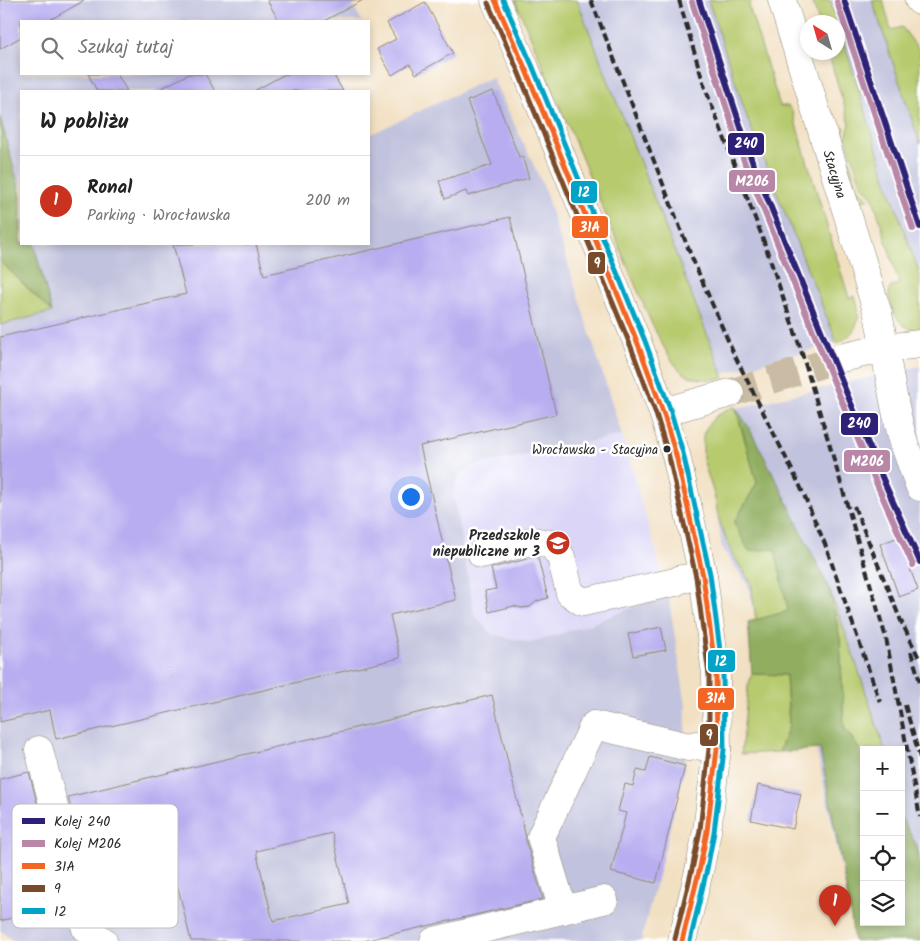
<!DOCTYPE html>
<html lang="pl">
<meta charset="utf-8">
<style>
:root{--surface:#fff;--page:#f2f2f2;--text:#222;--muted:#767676;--line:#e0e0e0;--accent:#c8321e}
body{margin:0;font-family:Kalam,sans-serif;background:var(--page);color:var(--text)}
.controls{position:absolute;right:15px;bottom:15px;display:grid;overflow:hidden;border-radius:0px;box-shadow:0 2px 8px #0003}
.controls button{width:45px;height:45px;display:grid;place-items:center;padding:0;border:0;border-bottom:1px solid var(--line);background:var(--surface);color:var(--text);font:25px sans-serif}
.compass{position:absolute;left:800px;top:15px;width:45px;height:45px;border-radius:50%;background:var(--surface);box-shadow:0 2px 8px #0003;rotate:323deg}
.you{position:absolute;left:410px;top:496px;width:18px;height:18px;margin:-12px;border:4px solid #fff;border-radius:50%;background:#1a73e8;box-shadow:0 0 0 8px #1a73e833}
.badge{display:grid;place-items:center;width:32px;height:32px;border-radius:50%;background:var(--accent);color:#fff;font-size:16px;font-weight:700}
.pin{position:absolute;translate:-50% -41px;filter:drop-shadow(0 1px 2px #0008)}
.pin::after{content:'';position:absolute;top:26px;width:18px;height:15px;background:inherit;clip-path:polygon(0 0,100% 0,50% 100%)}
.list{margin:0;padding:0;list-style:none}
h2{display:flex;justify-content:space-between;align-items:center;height:65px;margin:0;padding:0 20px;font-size:21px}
h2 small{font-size:16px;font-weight:400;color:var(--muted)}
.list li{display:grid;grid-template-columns:32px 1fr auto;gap:15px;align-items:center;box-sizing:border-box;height:90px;padding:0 20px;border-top:1px solid var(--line)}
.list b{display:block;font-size:19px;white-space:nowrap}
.list p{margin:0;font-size:16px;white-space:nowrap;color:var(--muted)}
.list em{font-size:16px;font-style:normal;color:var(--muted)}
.icon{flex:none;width:28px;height:28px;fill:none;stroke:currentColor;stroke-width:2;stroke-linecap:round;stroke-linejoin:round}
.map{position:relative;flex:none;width:920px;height:941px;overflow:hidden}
.search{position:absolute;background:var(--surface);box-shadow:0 2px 8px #0003;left:20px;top:20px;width:350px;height:55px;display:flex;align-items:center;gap:12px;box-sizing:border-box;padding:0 18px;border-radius:0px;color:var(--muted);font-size:19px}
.panel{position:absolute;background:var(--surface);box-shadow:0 2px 8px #0003;left:20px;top:90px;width:350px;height:155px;border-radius:0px}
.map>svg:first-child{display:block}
.built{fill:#dbd6f7}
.industrial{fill:#c1c2dd;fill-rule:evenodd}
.green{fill:#b7ca6e;stroke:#717a4c}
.forest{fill:#91ae61;stroke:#5e6c46}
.building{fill:#b7adf0;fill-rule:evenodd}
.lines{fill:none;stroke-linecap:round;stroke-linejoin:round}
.minor-tunnel{stroke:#cabca4;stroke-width:28;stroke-dasharray:28 14;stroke-linecap:butt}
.minor-casing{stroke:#8e8676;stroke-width:29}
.major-casing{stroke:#8e8676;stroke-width:29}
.minor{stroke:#fff;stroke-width:28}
.major{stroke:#fff;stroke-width:28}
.rail{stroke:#2b2b2b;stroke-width:4;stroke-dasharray:8 4;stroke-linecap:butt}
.bus-1-casing{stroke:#fff;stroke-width:9}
.bus-2-casing{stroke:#fff;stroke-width:9}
.bus-3-casing{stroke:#fff;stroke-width:9}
.bus-1{stroke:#f26522;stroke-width:5}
.bus-2{stroke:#7a4b2a;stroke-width:5}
.bus-3{stroke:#02a3c6;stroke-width:5}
.rail-1-casing{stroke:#fff;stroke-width:10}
.rail-2-casing{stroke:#fff;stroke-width:10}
.rail-1{stroke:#2e2076;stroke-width:6}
.rail-2{stroke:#b886a7;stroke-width:6}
.bus-dot{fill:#2b2b2b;stroke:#fff;stroke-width:2}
.labels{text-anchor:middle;stroke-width:5;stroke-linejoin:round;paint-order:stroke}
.bus-label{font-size:13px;fill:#2b2b2b;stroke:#fff;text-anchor:end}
.street-label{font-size:14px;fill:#2b2b2b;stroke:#fff}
.poi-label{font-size:14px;font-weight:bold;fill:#2b2b2b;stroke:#fff;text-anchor:end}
.key{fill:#fff;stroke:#bfbfbf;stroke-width:1}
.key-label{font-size:14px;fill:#2b2b2b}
.line-badge{stroke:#fff;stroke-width:2}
.badge-label{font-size:14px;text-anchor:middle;font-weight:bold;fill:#fff}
</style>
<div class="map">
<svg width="920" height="941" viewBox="0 0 920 941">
<rect width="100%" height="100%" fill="#fff"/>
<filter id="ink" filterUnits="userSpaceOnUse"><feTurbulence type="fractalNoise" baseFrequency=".02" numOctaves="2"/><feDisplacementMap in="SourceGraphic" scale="10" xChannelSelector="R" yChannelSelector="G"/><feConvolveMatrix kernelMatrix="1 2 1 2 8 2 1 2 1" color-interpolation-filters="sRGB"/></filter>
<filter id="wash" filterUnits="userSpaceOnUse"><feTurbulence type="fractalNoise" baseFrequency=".0096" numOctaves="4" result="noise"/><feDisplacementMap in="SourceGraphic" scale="20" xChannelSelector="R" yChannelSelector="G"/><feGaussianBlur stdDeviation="1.12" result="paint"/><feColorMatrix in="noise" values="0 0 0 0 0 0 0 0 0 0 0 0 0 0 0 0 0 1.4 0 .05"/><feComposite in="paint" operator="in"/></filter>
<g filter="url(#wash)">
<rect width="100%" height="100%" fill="#f2e0c2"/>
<path class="built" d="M622 435 668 594 588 625 530 643 492 634 474 614 453 493 459 475 472 466Z"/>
<g class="industrial">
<path d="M0 0H350L362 21H21V74H333L343 91H21V194L0 117Z"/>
<path d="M577 0H708L749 123 837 343 722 374Z"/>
<path d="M830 0H872L915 126 920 144V275L889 188Z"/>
<path d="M492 77 543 185 622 435 472 466 459 475 453 493 474 614 492 634 530 643 588 625 668 594 686 705 685 766 641 941H13L0 930V325L52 312 34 244H369V135Z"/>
<path d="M920 366V941H854L850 910 814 738 772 664 747 584 722 548 708 450 709 434 736 408ZM864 750H901V922H864Z"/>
</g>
<g class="green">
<path d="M515 0H577L724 378C710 380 694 381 682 372 669 361 659 337 651 322Z"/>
<path d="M708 0H751L749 7 780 106H788L792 111 849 298 855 296C862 317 859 333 837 343L749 123Z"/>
<path d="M812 0H830L837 22H819Z"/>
<path d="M872 0H883L891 30 902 27 920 51V144Z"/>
<path d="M838 23 889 188 920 275V331C903 329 896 320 891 304 889 298 888 294 890 288L899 283 873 198 861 184 846 137 850 124 828 53 838 52Z"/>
<path d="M845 127 842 137 857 185C859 191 865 194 869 199L854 204 831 131Z"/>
<path d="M0 261 52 312 0 325Z"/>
<path d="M735 406 757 483 734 523 775 548 789 611 756 620 751 583 732 554 719 520 714 494 703 460V435L708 425 716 416Z"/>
<path d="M830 591 853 654 885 750H864V756L844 727 840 639Z"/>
<path d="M752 674 786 675 789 726 779 752 741 754 748 686Z"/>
</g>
<g class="forest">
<path d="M0 117 21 195V244H34L52 312 0 261Z"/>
<path d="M736 408 748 426 781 489 830 591 840 639 844 727 864 756V922H901V817L917 846 920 862V941H854L850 910 820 749 779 752 789 726 786 675 752 674 748 622 788 611 775 549 749 551 734 523 757 483Z"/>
</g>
<g id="blocks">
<g class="building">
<path d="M0 0H85L48 21H21V37L0 49Z"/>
<path d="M267 0H363L324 21H279Z"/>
<path d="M425 2 453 53 416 74 410 64 392 75 377 49 396 39 387 23Z"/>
<path d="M88 74H117L127 91H97Z"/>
<path d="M189 74H205L215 91H156Z"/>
<path d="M285 74H333L343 91H254Z"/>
<path d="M493 91 519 157 522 156 529 178 468 196 466 191 445 199 439 181 492 165 467 101Z"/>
<path d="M510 217 556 414 420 446 456 600 390 615 400 658 56 739 50 710 0 722V337L186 294 173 244H256L264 275Z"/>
<path d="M902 536 910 556 906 558 918 590 899 597 880 544Z"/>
<path d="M535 557 538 558 548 598 537 601 530 607 521 608 514 606 489 612 485 591 496 589 491 568Z"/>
<path d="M661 627 666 650 633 656 628 634Z"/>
<path d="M492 695 526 838V842L543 899 363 941H191L174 871 92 890 68 797ZM332 833 349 904 273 921 256 851Z"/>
<path d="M650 757 685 766 656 883 611 872 626 813 618 811 625 784 633 786 637 770 646 772Z"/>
<path d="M29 772 64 905 0 921V779Z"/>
<path d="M758 785 801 794 793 829 751 820Z"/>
</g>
</g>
</g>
<g filter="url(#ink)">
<use href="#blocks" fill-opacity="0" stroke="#8e8676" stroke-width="1"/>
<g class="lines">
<path class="minor-tunnel" d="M730 393 841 358"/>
<defs>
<g id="minor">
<path d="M782 0 878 314C887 355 891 396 902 436 907 453 914 470 920 487"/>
<path d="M919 0 920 1"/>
<path d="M841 358 885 348 920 344"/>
<path d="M663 412 730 393"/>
<path d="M482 554 532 541 551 544 561 557 570 593 583 602 675 582 681 579 703 576"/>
<path d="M39 750 86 929 103 941"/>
<path d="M563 910 541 837 594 725 689 747 696 745 717 749"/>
<path d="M434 941 604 900"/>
</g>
<path id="major" d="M495 0 525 68 638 344 663 412 676 455 703 576 716 674 717 749 707 831 700 867 682 941"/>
</defs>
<use href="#minor" class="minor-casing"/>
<use href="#major" class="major-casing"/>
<use href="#minor" class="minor"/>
<use href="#major" class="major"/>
<g class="rail">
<path d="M591 0 690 253 733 352 800 486 825 544 880 702"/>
<path d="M679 0 704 85 763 239 800 347 832 453 886 638 920 817"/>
<path d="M854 506 901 621 920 660"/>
<path d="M911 652 920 682"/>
<path d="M905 705 920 758"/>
</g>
<defs>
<path id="bus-1" d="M495 0 525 68 638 344 663 412 676 455 703 576 716 674 717 749 707 831 700 867 682 941"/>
<path id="bus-2" d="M488 3 518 71 631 347 656 414 669 457 696 577 709 675V749L700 830 693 865 675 939"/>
<path id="bus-3" d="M503 0 532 65 645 341 670 409 683 453 710 574 723 673 724 750 714 832 707 869 690 941"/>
</defs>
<use href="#bus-1" class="bus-1-casing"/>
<use href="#bus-2" class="bus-2-casing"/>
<use href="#bus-3" class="bus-3-casing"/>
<use href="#bus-1" class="bus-1"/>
<use href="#bus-2" class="bus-2"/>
<use href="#bus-3" class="bus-3"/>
<defs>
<g id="rail-1">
<path d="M699 0 752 161 847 394 885 484 920 562"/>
<path d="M844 0 920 227"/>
</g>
<g id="rail-2">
<path d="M692 2 745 164 840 397 878 487 913 565"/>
<path d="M837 2 913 229"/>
</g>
</defs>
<use href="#rail-1" class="rail-1-casing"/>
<use href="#rail-2" class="rail-2-casing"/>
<use href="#rail-1" class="rail-1"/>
<use href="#rail-2" class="rail-2"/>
</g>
</g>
<defs>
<symbol id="school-disc" viewBox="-11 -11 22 22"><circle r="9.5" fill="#c8321e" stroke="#fff"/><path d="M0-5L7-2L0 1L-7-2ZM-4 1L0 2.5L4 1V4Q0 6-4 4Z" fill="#fff"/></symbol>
</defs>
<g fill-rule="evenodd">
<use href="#school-disc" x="544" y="529" width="28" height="28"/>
</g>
<circle class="bus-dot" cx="667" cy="449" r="4.5"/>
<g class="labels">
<g class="bus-label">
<text x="658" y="454">Wrocławska - Stacyjna</text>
</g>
<g class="street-label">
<text transform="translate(835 174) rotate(73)" y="5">Stacyjna</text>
</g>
<g class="poi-label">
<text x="540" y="540">Przedszkole<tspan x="540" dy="16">niepubliczne nr 3</tspan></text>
</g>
</g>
<rect x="12" y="804" width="166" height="124" rx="8" class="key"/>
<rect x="22" y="818" width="23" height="6" fill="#2e2076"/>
<rect x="22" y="840" width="23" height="7" fill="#b886a7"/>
<rect x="22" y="863" width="23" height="6" fill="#f26522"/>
<rect x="22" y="885" width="23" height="7" fill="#7a4b2a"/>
<rect x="22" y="908" width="23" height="6" fill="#02a3c6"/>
<g class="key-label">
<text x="54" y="826">Kolej 240</text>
<text x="54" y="848">Kolej M206</text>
<text x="54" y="871">31A</text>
<text x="54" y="893">9</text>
<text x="54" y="916">12</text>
</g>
<g class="line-badge">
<rect x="727" y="132" width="38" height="24" rx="5" fill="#2e2076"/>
<rect x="728" y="169" width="48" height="24" rx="5" fill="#b886a7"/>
<rect x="570" y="180" width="28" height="24" rx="5" fill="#02a3c6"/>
<rect x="571" y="215" width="38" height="24" rx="5" fill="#f26522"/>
<rect x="587" y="251" width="19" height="24" rx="5" fill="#7a4b2a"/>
<rect x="840" y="412" width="39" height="24" rx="5" fill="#2e2076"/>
<rect x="843" y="449" width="48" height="24" rx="5" fill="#b886a7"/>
<rect x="707" y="649" width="29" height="24" rx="5" fill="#02a3c6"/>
<rect x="697" y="687" width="38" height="24" rx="5" fill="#f26522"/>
<rect x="699" y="723" width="20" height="24" rx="5" fill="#7a4b2a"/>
</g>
<g class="badge-label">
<text x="746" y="148">240</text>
<text x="752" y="186">M206</text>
<text x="584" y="197">12</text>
<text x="590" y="232">31A</text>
<text x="597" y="268">9</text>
<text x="859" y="428">240</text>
<text x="867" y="466">M206</text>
<text x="721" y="666">12</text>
<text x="716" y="703">31A</text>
<text x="709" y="740">9</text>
</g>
</svg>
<div class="controls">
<button>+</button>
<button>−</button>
<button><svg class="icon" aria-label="locate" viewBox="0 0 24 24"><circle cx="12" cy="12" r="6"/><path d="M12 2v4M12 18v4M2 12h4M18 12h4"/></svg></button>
<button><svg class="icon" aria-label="layers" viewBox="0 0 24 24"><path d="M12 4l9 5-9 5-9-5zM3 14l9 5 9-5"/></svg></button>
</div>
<svg class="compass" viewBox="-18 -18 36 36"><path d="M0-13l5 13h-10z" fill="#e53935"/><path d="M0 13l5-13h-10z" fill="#767676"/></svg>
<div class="you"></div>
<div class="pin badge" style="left:835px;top:926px">1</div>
<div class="search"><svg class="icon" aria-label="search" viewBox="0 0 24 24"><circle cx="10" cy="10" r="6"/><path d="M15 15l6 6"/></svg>Szukaj tutaj</div>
<section class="panel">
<h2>W pobliżu<small></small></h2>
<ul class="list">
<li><span class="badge">1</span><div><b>Ronal</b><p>Parking · Wrocławska</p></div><em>200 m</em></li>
</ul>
</section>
</div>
